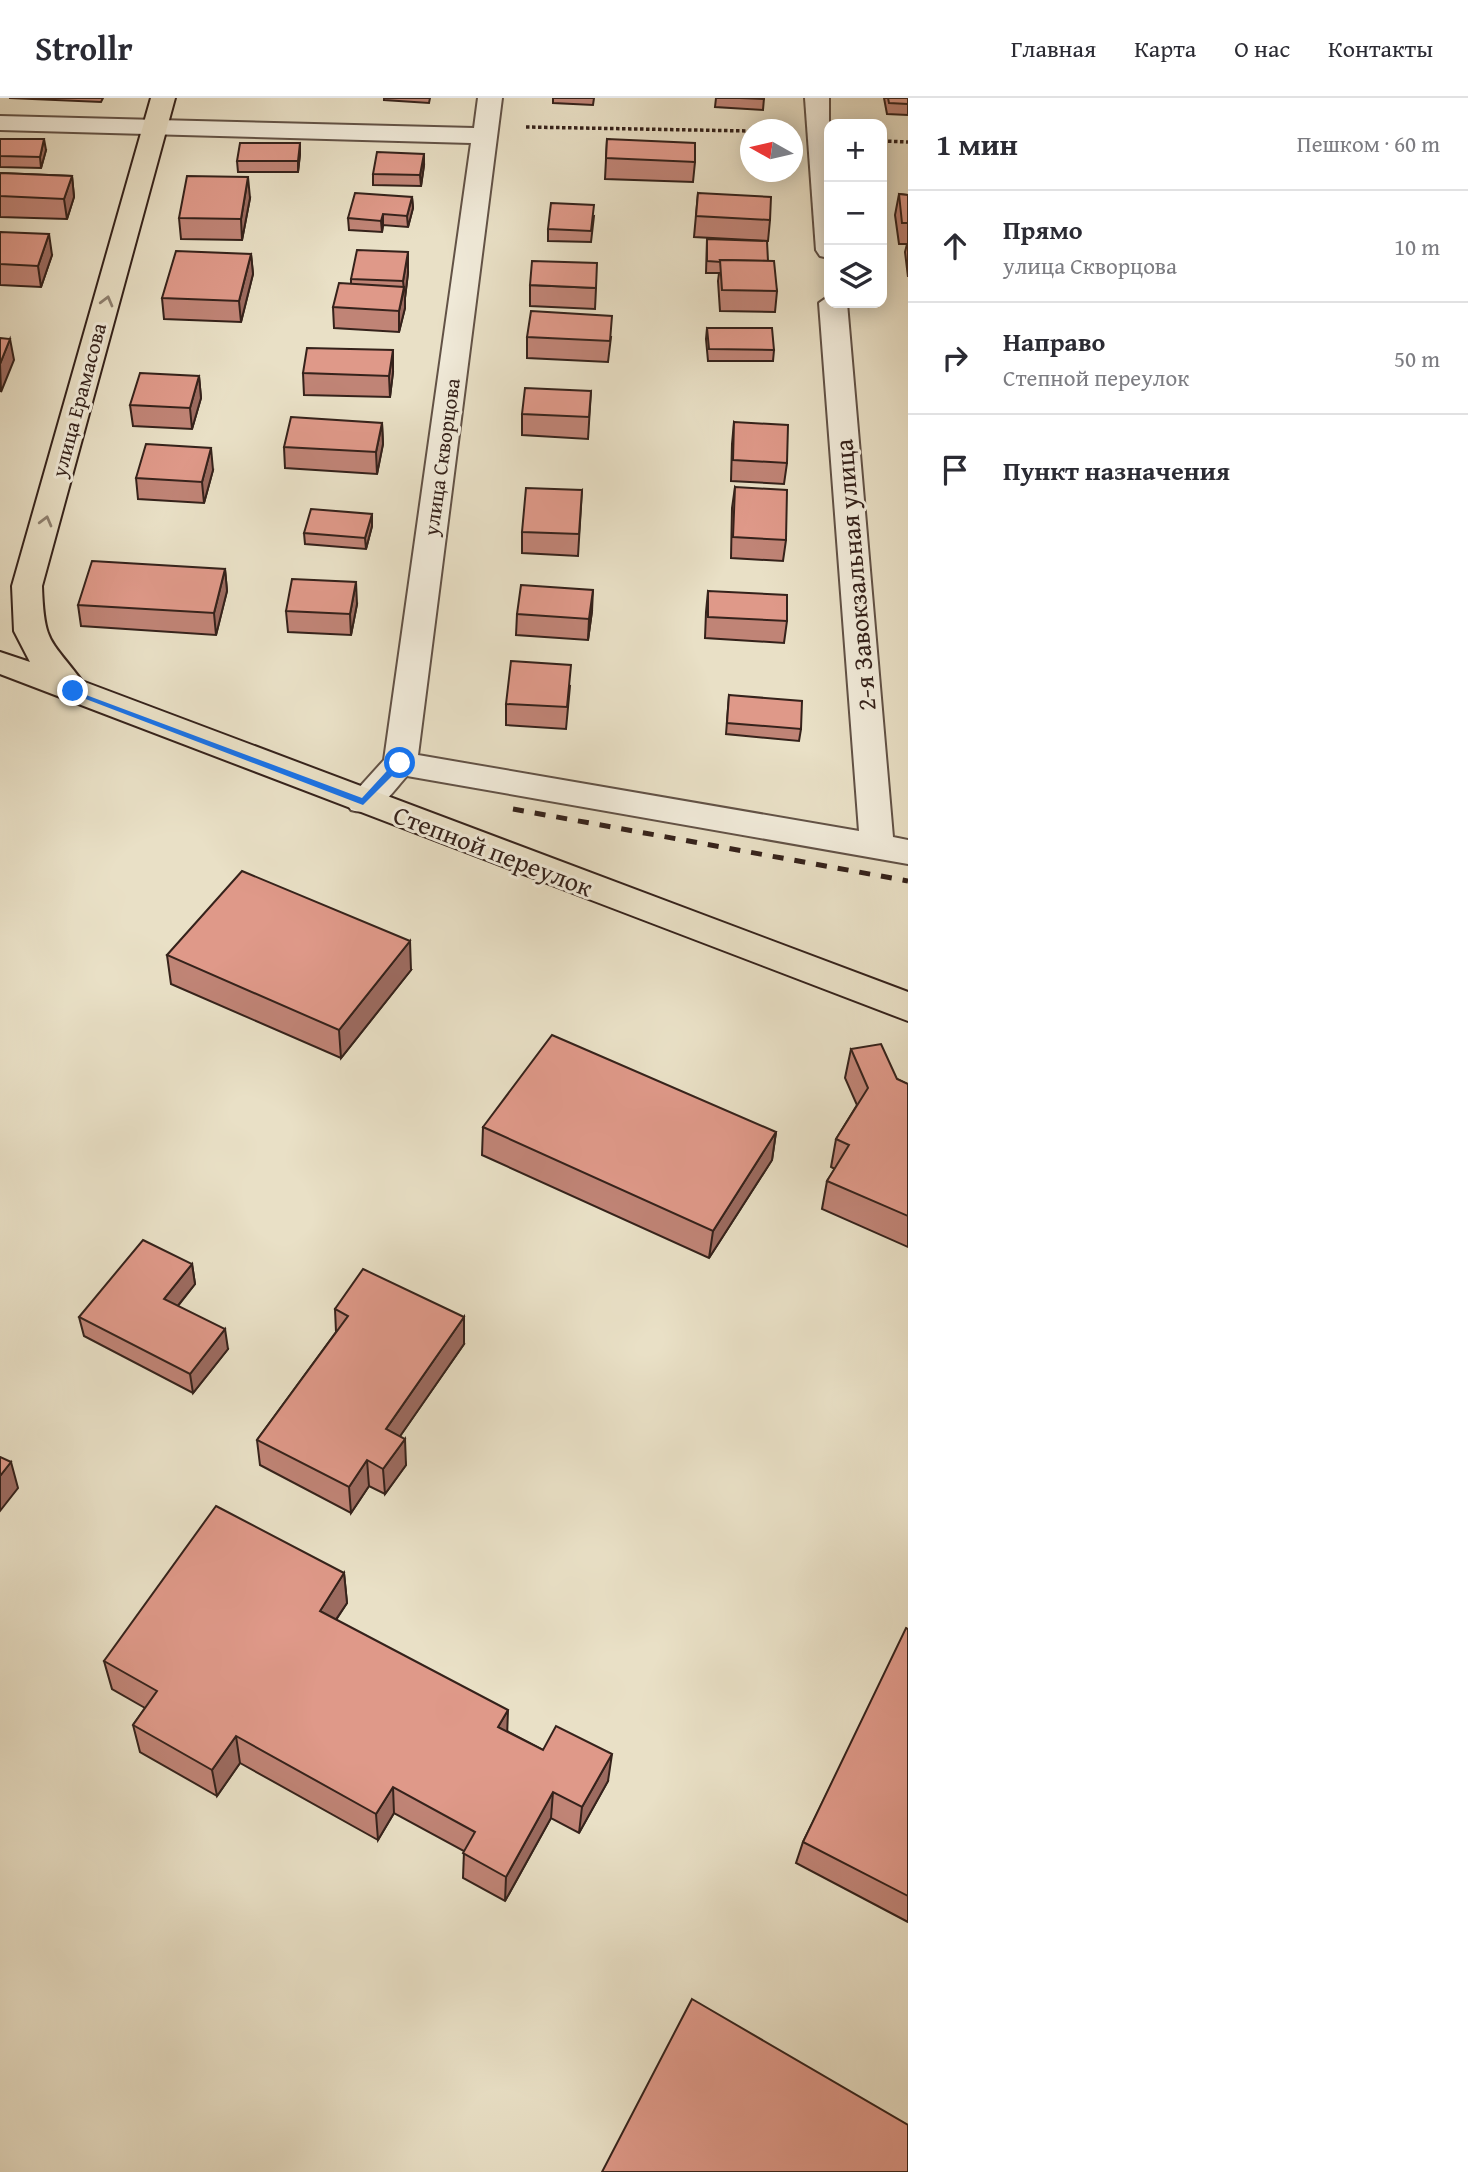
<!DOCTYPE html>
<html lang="ru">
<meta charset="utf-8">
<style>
:root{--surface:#fff;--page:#f2f2f3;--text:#2b2b33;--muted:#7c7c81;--line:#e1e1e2}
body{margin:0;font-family:"Gentium Book Plus",serif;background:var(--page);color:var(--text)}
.controls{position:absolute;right:21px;top:21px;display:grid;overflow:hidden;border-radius:14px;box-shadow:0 4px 18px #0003}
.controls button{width:63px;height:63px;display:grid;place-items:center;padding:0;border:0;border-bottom:2px solid var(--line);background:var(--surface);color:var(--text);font:35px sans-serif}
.compass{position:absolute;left:740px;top:21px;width:63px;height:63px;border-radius:50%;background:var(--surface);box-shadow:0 4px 18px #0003;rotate:278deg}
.stop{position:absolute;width:21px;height:21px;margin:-16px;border:5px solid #1a73e8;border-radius:50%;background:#fff}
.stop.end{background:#1a73e8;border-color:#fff;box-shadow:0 2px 7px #0008}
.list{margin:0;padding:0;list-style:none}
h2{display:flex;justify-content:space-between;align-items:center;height:91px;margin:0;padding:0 28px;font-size:30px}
h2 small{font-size:23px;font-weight:400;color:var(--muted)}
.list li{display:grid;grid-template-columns:46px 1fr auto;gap:21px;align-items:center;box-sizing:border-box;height:112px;padding:0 28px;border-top:2px solid var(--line)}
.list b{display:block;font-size:26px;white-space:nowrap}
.list p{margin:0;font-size:23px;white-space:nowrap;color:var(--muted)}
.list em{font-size:23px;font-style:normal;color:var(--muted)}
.icon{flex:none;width:38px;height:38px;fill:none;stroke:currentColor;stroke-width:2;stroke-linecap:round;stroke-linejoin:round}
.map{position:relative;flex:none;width:908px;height:2074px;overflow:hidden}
header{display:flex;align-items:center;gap:42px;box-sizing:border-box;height:98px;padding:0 35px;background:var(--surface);border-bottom:2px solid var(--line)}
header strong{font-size:33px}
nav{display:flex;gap:38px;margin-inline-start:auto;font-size:24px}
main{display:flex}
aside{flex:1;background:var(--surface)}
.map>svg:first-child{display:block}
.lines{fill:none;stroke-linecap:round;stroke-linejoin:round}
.street-casing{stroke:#625246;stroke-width:4}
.primary-casing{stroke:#35221b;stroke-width:4}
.path{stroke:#35221b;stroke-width:3.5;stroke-dasharray:3.5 2.5;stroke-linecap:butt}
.street{fill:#f1ebda;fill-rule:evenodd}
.primary{fill:#e9e0c6;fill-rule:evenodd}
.rail{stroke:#35221b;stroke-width:5;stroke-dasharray:11 11;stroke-linecap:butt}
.wall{fill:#c08476;stroke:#35221b;stroke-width:2}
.shaded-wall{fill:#9c6b60;stroke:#35221b;stroke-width:2}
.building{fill:#df9989;stroke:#35221b;stroke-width:2}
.oneway{stroke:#8f8170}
.route{fill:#1a73e8}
.labels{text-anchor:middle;stroke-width:6;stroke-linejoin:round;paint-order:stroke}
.far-street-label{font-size:21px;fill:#35221b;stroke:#f1ebda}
.street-label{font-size:26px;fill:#35221b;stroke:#f1ebda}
</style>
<header>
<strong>Strollr</strong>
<nav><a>Главная</a><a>Карта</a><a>О нас</a><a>Контакты</a></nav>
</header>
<main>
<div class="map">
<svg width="908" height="2074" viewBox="0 0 908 2074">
<rect width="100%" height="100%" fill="#e9e0c6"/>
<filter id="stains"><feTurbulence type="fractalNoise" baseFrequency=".00286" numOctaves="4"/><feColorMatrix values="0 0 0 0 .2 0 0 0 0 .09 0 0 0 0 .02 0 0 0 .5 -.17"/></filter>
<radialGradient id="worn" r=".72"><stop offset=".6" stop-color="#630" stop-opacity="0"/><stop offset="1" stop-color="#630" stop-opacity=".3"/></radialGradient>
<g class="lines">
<defs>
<g id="street">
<path d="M478 0H502L418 657 859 733 819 205 829 198V205H847L893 739 908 742V766L407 678C391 695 378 720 351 712L346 704 384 662 471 45 0 32V18L474 30Z"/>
<path d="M805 0H829V160L820 158 816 152Z"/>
</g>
<path id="primary" d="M151 0H175L42 488C44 546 50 540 82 583L908 894V923L0 576V554L30 564 14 533 12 488Z"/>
</defs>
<use href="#street" class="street-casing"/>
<use href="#primary" class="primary-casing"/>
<g class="path">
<path d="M526 29 750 33"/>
<path d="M882 43 908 44"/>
</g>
<use href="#street" class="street"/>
<use href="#primary" class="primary"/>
<path class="rail" d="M513 711 908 783"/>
</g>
<g class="wall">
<path d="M9 0H103L101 4Z"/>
<path d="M384 0H430L429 5 384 2Z"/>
<path d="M553 0H594L593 7 553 5Z"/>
<path d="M716 0H764L763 12 715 9Z"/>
<path d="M884 0H908V17L887 16Z"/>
<path d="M0 41 46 52 41 70 0 69Z"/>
<path d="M607 41 695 64 693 84 605 81Z"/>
<path d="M300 45V56L298 74H238L237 63Z"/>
<path d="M424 67 421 88 373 87V76Z"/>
<path d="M0 75 72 78 74 99 67 121 0 119Z"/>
<path d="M698 95 770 122 768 143 694 139Z"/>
<path d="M899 96 908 97V179L905 154 907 146H899L895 117Z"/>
<path d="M412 99 413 110 408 129 383 127 382 134 349 132 348 120Z"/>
<path d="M250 100 242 142 181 141 179 120Z"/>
<path d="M594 118 591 144 548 143V131Z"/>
<path d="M0 134 52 157 41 189 0 187Z"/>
<path d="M707 141 768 163 777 193 775 214 720 213 718 183 719 175H706Z"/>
<path d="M251 156 253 176 241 224 164 221 162 200Z"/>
<path d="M408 175 405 200V210L399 234 334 230 333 209 351 186V181Z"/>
<path d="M530 187 596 190 595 211 530 208Z"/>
<path d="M707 230 774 252 773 263H708L706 241Z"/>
<path d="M527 239H611L608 264 527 260Z"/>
<path d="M393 274 390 299 304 297 303 275Z"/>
<path d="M199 278 201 300 192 331 133 328 130 307Z"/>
<path d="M591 293 588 341 522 337V316Z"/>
<path d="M734 324 787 365 784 386 731 383 732 346Z"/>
<path d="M382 325 383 346 377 376 285 370 284 349Z"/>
<path d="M213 372 204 405 138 401 136 380Z"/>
<path d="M735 389 786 442 783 463 731 460 732 410Z"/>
<path d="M582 392 578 458 522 455V434Z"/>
<path d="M372 416V428L366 451 305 446 304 435Z"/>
<path d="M225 471 227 493 216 537 81 528 78 507Z"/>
<path d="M708 493 787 523 784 545 705 540 706 514Z"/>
<path d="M357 506 351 537 288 534 286 513Z"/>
<path d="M592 513 588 542 516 537 517 516Z"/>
<path d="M570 588 566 631 506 627V606Z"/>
<path d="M729 597 801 631 799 643 726 636Z"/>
<path d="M167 857 411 872 341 960 171 886Z"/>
<path d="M851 951 897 981 908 986V1149L822 1111 827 1083 835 1071 831 1069 836 1041 857 1007 845 980Z"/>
<path d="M483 1029 776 1034 772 1062 709 1160 482 1057Z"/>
<path d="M192 1166 195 1186 178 1208 228 1251 193 1295 84 1238 79 1219Z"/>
<path d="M335 1211 464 1246 400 1338 406 1367 385 1396 369 1388 351 1415 260 1367 257 1342 336 1234Z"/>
<path d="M344 1475 347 1505 336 1522 507 1633 543 1652 608 1683 579 1735 551 1720 505 1803 463 1780 464 1753 394 1715 378 1742 240 1665 217 1698 140 1654 133 1627 145 1610 112 1591 104 1563Z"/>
<path d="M908 1531V1824L796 1765 803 1744Z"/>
</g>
<g class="shaded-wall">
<path d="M44 41 46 52 41 70 40 59Z"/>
<path d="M300 45V56L298 74V63Z"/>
<path d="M424 56V67L421 88 420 77Z"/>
<path d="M72 78 74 99 67 121 64 101Z"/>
<path d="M248 79 250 100 242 142 241 121Z"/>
<path d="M412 99 413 110 408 129 407 118Z"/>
<path d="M383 116V127L382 134 381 123Z"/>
<path d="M49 136 52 157 41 189 38 168Z"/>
<path d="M408 154V175L405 200V210L399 234V213L404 192 403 183Z"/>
<path d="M251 156 253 176 241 224 239 203Z"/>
<path d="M10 241 14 262 1 294 0 266Z"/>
<path d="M393 252V274L390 299 389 278Z"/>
<path d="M199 278 201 300 192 331 190 310Z"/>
<path d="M382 325 383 346 377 376 376 354Z"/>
<path d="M211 350 213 372 204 405 202 384Z"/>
<path d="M372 416V428L366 451 365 440Z"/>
<path d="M225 471 227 493 216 537 214 515Z"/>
<path d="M356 484 357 506 351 537 350 516Z"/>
<path d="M593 492 592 513 588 542 589 521Z"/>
<path d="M410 843 411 872 341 960 339 932Z"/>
<path d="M776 1034 772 1062 709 1160 713 1133Z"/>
<path d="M192 1166 195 1186 167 1221 164 1201Z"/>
<path d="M464 1219V1246L387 1357 386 1331Z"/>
<path d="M225 1231 228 1251 193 1295 190 1276Z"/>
<path d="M405 1341 406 1367 385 1396 383 1371Z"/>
<path d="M367 1362 369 1388 351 1415 349 1389Z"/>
<path d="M11 1364 18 1390 0 1413V1378Z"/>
<path d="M344 1475 347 1505 322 1542 320 1513Z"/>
<path d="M508 1612 507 1640 498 1629Z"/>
<path d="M236 1638 240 1665 217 1698 212 1672Z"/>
<path d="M612 1656 608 1683 579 1735 582 1709Z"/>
<path d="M393 1689 394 1715 378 1742 376 1716Z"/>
<path d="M553 1694 551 1720 505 1803 506 1779Z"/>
</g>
<g class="building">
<path d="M740 0H764V1Z"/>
<path d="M888 0H908V6L889 5Z"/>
<path d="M0 41H44L40 59 0 58Z"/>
<path d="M607 41 695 45V64L606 60Z"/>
<path d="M240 45H300L298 63H237Z"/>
<path d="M377 54 424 56 420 77 373 76Z"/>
<path d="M0 75 72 78 64 101 0 98Z"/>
<path d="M187 78 248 79 241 121 179 120Z"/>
<path d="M355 95 412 99 407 118 383 116 381 123 348 120Z"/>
<path d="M698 95 771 99 770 122 696 118Z"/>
<path d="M899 96 908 97V125H902Z"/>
<path d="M551 105 594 107 591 133 548 131Z"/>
<path d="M0 134 49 136 38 168 0 166Z"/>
<path d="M707 141 767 143 768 163 720 162 721 164 707 163Z"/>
<path d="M357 152 408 154 403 183 351 181Z"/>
<path d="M176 153 251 156 239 203 162 200Z"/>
<path d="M720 162 774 163 777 193 722 192Z"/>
<path d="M532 163 597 165 596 190 530 187Z"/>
<path d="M339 185 404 189 399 213 333 209Z"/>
<path d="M531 213 612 218 610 243 527 239Z"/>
<path d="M707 230H772L774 252 709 251Z"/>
<path d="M0 240 10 241 0 266Z"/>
<path d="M307 250 393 252 389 278 303 275Z"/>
<path d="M140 275 199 278 190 310 130 307Z"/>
<path d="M525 290 591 293 589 319 522 316Z"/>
<path d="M291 319 382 325 376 354 284 349Z"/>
<path d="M734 324 788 327 787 365 733 362Z"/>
<path d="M146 346 211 350 202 384 136 380Z"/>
<path d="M735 389 787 392 786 442 733 439Z"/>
<path d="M526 390 582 392 579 436 522 434Z"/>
<path d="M311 411 372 416 365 440 304 435Z"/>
<path d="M92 463 225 471 214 515 78 507Z"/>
<path d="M292 481 356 484 350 516 286 513Z"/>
<path d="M521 487 593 492 589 521 517 516Z"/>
<path d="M708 493 787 497V523L708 519Z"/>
<path d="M511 563 571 567 567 609 506 606Z"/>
<path d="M729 597 802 603 801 631 727 625Z"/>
<path d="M242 773 410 843 339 932 167 857Z"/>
<path d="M552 937 776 1034 713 1133 483 1029Z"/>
<path d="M881 946 897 981 908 986V1118L827 1083 849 1047 836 1041 868 990 851 951Z"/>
<path d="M143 1142 192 1166 164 1201 225 1231 190 1276 79 1219Z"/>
<path d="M363 1171 464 1219 386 1331 405 1341 383 1371 367 1362 349 1389 257 1342 348 1218 335 1211Z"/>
<path d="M0 1359 11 1364 0 1378Z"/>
<path d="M216 1408 344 1475 320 1513 508 1612 498 1629 543 1652 556 1628 612 1656 582 1709 553 1694 506 1779 463 1755 475 1734 393 1689 376 1716 236 1638 212 1672 133 1627 157 1593 104 1563Z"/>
<path d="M906 1530 908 1531V1798L803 1744Z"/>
<path d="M692 1901 908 2027V2074H602Z"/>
</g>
<defs><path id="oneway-chevron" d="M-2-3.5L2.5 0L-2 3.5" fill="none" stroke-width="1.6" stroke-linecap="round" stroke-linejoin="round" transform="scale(1.75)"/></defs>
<g class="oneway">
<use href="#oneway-chevron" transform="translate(107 203) rotate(-75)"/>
<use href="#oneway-chevron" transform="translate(46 423) rotate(-75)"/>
</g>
<path class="route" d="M70 591 362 700 396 663 405 665 363 707 70 595Z"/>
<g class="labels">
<g class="far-street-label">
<text transform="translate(79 302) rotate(-75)" y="7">улица Ерамасова</text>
<text transform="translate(442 359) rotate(-82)" y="7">улица Скворцова</text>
</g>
<g class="street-label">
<text transform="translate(855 477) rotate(-95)" y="9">2-я Завокзальная улица</text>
<text transform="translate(493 753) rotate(21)" y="9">Степной переулок</text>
</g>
</g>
<rect width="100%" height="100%" filter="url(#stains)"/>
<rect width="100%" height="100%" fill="url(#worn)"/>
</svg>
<div class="controls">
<button>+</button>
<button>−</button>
<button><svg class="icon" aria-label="layers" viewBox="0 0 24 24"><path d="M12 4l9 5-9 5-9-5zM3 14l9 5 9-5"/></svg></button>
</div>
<svg class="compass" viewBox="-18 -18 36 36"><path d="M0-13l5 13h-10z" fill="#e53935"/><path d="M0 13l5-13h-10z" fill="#7c7c81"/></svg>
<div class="stop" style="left:400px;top:665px"></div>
<div class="stop end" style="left:73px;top:593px"></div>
</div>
<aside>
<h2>1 мин<small>Пешком · 60 m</small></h2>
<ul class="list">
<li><svg class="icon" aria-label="ahead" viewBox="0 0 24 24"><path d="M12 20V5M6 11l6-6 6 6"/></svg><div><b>Прямо</b><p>улица Скворцова</p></div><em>10 m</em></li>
<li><svg class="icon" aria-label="right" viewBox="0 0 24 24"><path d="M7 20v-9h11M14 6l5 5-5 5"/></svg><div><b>Направо</b><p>Степной переулок</p></div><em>50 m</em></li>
<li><svg class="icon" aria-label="arrive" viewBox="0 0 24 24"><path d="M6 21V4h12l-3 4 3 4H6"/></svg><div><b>Пункт назначения</b></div></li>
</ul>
</aside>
</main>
